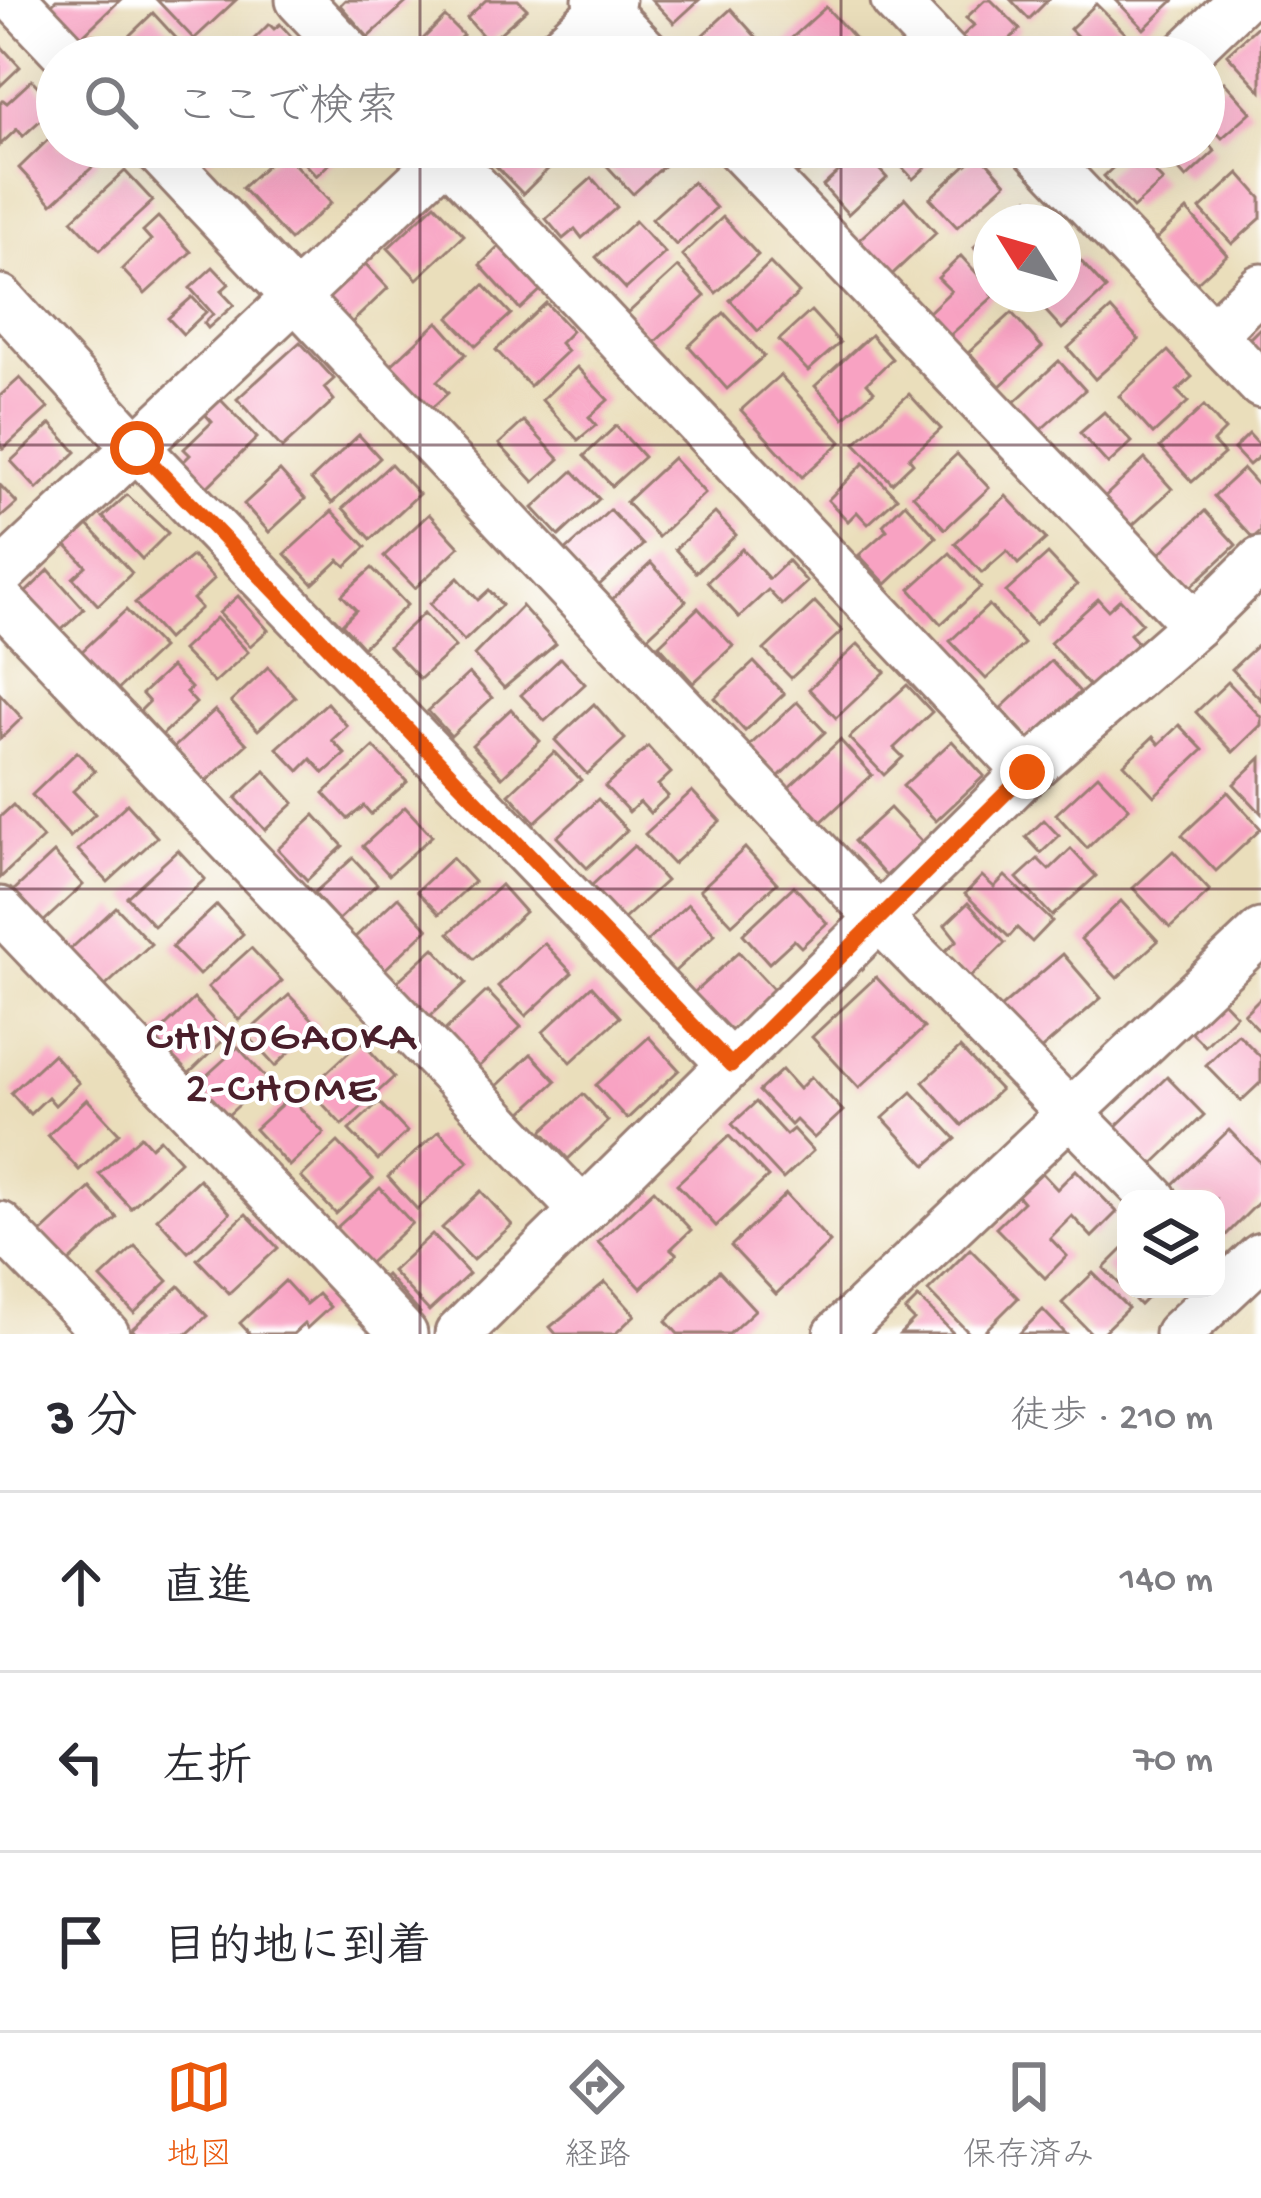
<!DOCTYPE html>
<html lang="ja">
<meta charset="utf-8">
<style>
:root{--surface:#fff;--page:#f7f7f7;--text:#2b2b33;--muted:#7c7c81;--line:#e1e1e2;--accent:#ea580c}
body{margin:0;font-family:"Gochi Hand","Klee One",sans-serif;background:var(--page);color:var(--text)}
.controls{position:absolute;right:36px;bottom:36px;display:grid;overflow:hidden;border-radius:24px;box-shadow:0 12px 48px #0002}
.controls button{width:108px;height:108px;display:grid;place-items:center;padding:0;border:0;border-bottom:3px solid var(--line);background:var(--surface);color:var(--text);font:60px sans-serif}
.compass{position:absolute;left:973px;top:204px;width:108px;height:108px;border-radius:50%;background:var(--surface);box-shadow:0 12px 48px #0002;rotate:307deg}
.stop{position:absolute;width:36px;height:36px;margin:-27px;border:9px solid #ea580c;border-radius:50%;background:#fff}
.stop.end{background:#ea580c;border-color:#fff;box-shadow:0 3px 12px #0008}
.list{margin:0;padding:0;list-style:none}
h2{display:flex;justify-content:space-between;align-items:center;height:156px;margin:0;padding:0 48px;font-size:51px}
h2 small{font-size:39px;font-weight:400;color:var(--muted)}
.list li{display:grid;grid-template-columns:78px 1fr auto;gap:36px;align-items:center;box-sizing:border-box;height:180px;padding:0 48px;border-top:3px solid var(--line)}
.list b{display:block;font-size:45px;white-space:nowrap}
.list em{font-size:39px;font-style:normal;color:var(--muted)}
.icon{flex:none;width:66px;height:66px;fill:none;stroke:currentColor;stroke-width:2;stroke-linecap:round;stroke-linejoin:round}
.map{position:relative;flex:none;width:1261px;height:1334px;overflow:hidden}
.search{position:absolute;background:var(--surface);box-shadow:0 12px 48px #0002;left:36px;right:36px;top:36px;height:132px;display:flex;align-items:center;gap:30px;box-sizing:border-box;padding:0 42px;border-radius:66px;color:var(--muted);font-size:45px}
.sheet{height:696px;background:var(--surface)}
nav{display:flex;justify-content:space-around;align-items:center;box-sizing:border-box;height:168px;border-top:3px solid var(--line);background:var(--surface);font-size:33px;color:var(--muted)}
nav a{display:grid;justify-items:center;gap:6px}
nav .on{color:var(--accent)}
.map>svg:first-child{display:block}
.building{fill:#f8a2c2}
.lines{fill:none;stroke-linecap:round;stroke-linejoin:round}
.minor-casing{stroke:#9a7e73;stroke-width:51}
.minor{stroke:#fff;stroke-width:45}
.route{stroke:#ea580c;stroke-width:15}
.grid{fill:none;stroke:#4a1f2b;stroke-width:3;stroke-opacity:0.55}
.labels{text-anchor:middle;stroke-width:9;stroke-linejoin:round;paint-order:stroke}
.neighbourhood-label{font-size:45px;letter-spacing:3px;fill:#4a1f2b;stroke:#fff}
</style>
<div class="map">
<svg width="1261" height="1334" viewBox="0 0 1261 1334">
<rect width="100%" height="100%" fill="#fff"/>
<filter id="ink" filterUnits="userSpaceOnUse"><feTurbulence type="fractalNoise" baseFrequency=".00833" numOctaves="2"/><feDisplacementMap in="SourceGraphic" scale="24" xChannelSelector="R" yChannelSelector="G"/><feConvolveMatrix kernelMatrix="1 2 1 2 8 2 1 2 1" color-interpolation-filters="sRGB"/></filter>
<filter id="wash" filterUnits="userSpaceOnUse"><feTurbulence type="fractalNoise" baseFrequency=".004" numOctaves="4" result="noise"/><feDisplacementMap in="SourceGraphic" scale="48" xChannelSelector="R" yChannelSelector="G"/><feGaussianBlur stdDeviation="2.7" result="paint"/><feColorMatrix in="noise" values="0 0 0 0 0 0 0 0 0 0 0 0 0 0 0 0 0 1.4 0 .05"/><feComposite in="paint" operator="in"/></filter>
<g filter="url(#wash)">
<rect width="100%" height="100%" fill="#eadebb"/>
<g id="blocks">
<g class="building">
<path d="M56 0H120L78 40 48 8Z"/>
<path d="M157 0H236L194 39Z"/>
<path d="M345 0H409L368 37 340 5Z"/>
<path d="M486 0H518L527 9 489 43 467 18Z"/>
<path d="M652 0H699L674 23Z"/>
<path d="M985 0H991L1020 29 992 57H977L959 39 974 25 966 18Z"/>
<path d="M1011 0H1048L1029 19Z"/>
<path d="M1116 0H1174L1144 29Z"/>
<path d="M1096 4 1131 39 1113 57H1063L1061 55 1078 37 1070 29Z"/>
<path d="M826 7 858 42 841 57H795L784 45Z"/>
<path d="M731 9 757 38 736 57H708L695 42Z"/>
<path d="M153 13 187 50 179 57H107Z"/>
<path d="M445 17 463 35 441 57H405Z"/>
<path d="M1261 23V91L1227 54Z"/>
<path d="M269 24 274 29 280 24 310 57H244L256 46 252 41Z"/>
<path d="M0 45 20 67 0 86Z"/>
<path d="M32 80 56 106 23 136 17 129 0 145V103L3 100 7 103Z"/>
<path d="M1224 82 1251 112 1222 138 1204 119V101Z"/>
<path d="M57 131V147H94L90 151 99 161 52 204 19 168Z"/>
<path d="M1204 139 1215 151 1186 178 1158 147H1204Z"/>
<path d="M182 147H222L208 161 200 152 193 159Z"/>
<path d="M289 147H347L316 176Z"/>
<path d="M501 147H564L567 150 523 194 489 159Z"/>
<path d="M606 147H653L667 163 633 194 597 155Z"/>
<path d="M767 147H826L794 177Z"/>
<path d="M895 147H948L913 179 889 153Z"/>
<path d="M1133 149 1163 181 1133 208 1104 176Z"/>
<path d="M862 150 887 178 848 214 823 186Z"/>
<path d="M282 151 331 203 290 240 242 188Z"/>
<path d="M979 153 1006 183 957 227 930 198Z"/>
<path d="M125 171 153 201 100 250 72 220Z"/>
<path d="M1239 173 1261 198V218L1232 244 1200 209Z"/>
<path d="M592 178 617 207 582 238 575 229 563 239 546 219Z"/>
<path d="M693 182 716 208 676 245 652 219Z"/>
<path d="M905 198 936 233 884 282 852 246Z"/>
<path d="M1028 198 1049 222H1002Z"/>
<path d="M435 204 464 235 417 279 388 248Z"/>
<path d="M1187 210 1227 255 1191 288 1151 244Z"/>
<path d="M158 217 191 252 145 294 122 269 151 240 143 231Z"/>
<path d="M723 217 758 255 716 293 682 255Z"/>
<path d="M635 221 665 253 626 289 596 257Z"/>
<path d="M991 232V267L974 247Z"/>
<path d="M504 242 545 286 520 309 480 265Z"/>
<path d="M961 256 991 289V294H996L947 338 926 315 951 291 938 278Z"/>
<path d="M359 257 388 288 344 330 315 298Z"/>
<path d="M1078 258 1106 289 1062 329 1034 298 1038 294H1063V272Z"/>
<path d="M770 263 799 293 758 331 730 300Z"/>
<path d="M213 267 229 284 221 291 234 305 208 328 204 323 213 314 190 288Z"/>
<path d="M678 267 705 296 654 343 627 314Z"/>
<path d="M484 285 511 314 476 346 449 318Z"/>
<path d="M192 297 206 312 183 334 168 318Z"/>
<path d="M546 303 572 331 560 343 567 351 530 386 496 350Z"/>
<path d="M1111 309 1139 340 1095 379 1068 348Z"/>
<path d="M811 311 840 343 808 371 779 340Z"/>
<path d="M724 313 764 356 727 389 689 346Z"/>
<path d="M1012 313 1042 347 1000 386 969 352Z"/>
<path d="M438 322 466 354 437 381 448 393 426 413 387 369Z"/>
<path d="M1261 327V354L1248 340Z"/>
<path d="M871 335 892 359 867 383 874 391 844 418 815 386Z"/>
<path d="M300 342 334 379 324 388 334 400 282 448 237 399Z"/>
<path d="M1168 351 1192 377 1177 391 1188 402 1153 434 1119 396Z"/>
<path d="M1059 361 1085 390 1036 434 1010 406Z"/>
<path d="M577 367 608 400 589 417 596 425 578 440 542 400Z"/>
<path d="M780 375 841 442 802 477 741 410Z"/>
<path d="M20 378 48 408 3 449 0 445V396Z"/>
<path d="M909 394 941 429 909 458 913 463 892 483 855 443Z"/>
<path d="M219 398 257 438 207 487 183 462 190 455 184 449 212 422 204 413Z"/>
<path d="M1204 406 1225 430 1213 442 1224 454 1192 482 1160 447Z"/>
<path d="M1104 412 1132 442 1108 464 1080 433Z"/>
<path d="M524 421 559 459 534 482 499 444Z"/>
<path d="M51 424 76 452 37 489 11 461Z"/>
<path d="M616 426 644 457 612 486 584 456Z"/>
<path d="M1249 434 1261 447V455L1249 465 1234 449Z"/>
<path d="M359 435 380 458 332 503 311 480Z"/>
<path d="M957 454 989 488 945 529 913 495Z"/>
<path d="M673 458 705 493 658 537 626 502Z"/>
<path d="M1145 459 1172 489 1125 532 1098 503Z"/>
<path d="M864 463 897 498 868 524 857 512 848 521 828 500Z"/>
<path d="M391 464 419 494 371 539 343 508Z"/>
<path d="M1243 469 1261 489V531L1253 538 1214 496Z"/>
<path d="M280 471 305 499 269 532 244 504Z"/>
<path d="M573 471 599 499 559 536 533 508Z"/>
<path d="M0 485 17 503 0 518Z"/>
<path d="M127 495 168 533 142 559 103 517Z"/>
<path d="M1006 496 1046 539 1018 564 1007 551 982 573 955 543Z"/>
<path d="M905 503 936 537 886 584 859 555 887 530 883 525Z"/>
<path d="M610 510 643 545 595 589 562 554Z"/>
<path d="M332 511 366 547 346 566 339 560 313 584 285 554Z"/>
<path d="M1205 511 1236 545 1187 590 1157 556Z"/>
<path d="M715 513 736 535 696 572 675 549Z"/>
<path d="M429 514 459 547 415 588 384 556Z"/>
<path d="M87 524 132 573 98 605 73 578 86 566 65 544Z"/>
<path d="M742 549 769 579 788 561 807 582 782 605 768 590 739 617 707 582Z"/>
<path d="M950 553 981 587 941 624 910 589Z"/>
<path d="M1048 554 1077 585 1035 624 1006 592Z"/>
<path d="M192 556 214 579 193 599 201 608 167 639 135 603Z"/>
<path d="M651 563 686 601 641 643 606 605Z"/>
<path d="M372 568 407 605 363 647 342 624 356 610 342 595Z"/>
<path d="M49 570 84 609 56 635 21 597Z"/>
<path d="M458 578 478 600 489 590 502 605 464 641 430 604Z"/>
<path d="M238 596 268 630 250 646 219 613Z"/>
<path d="M1098 599 1108 610 1120 599 1142 623 1130 634 1138 643 1091 688 1050 643Z"/>
<path d="M815 602 842 631 791 678 764 650Z"/>
<path d="M989 605 1024 644 986 679 950 641Z"/>
<path d="M522 606 556 644 504 688 474 655Z"/>
<path d="M698 608 733 646 693 683 659 645Z"/>
<path d="M126 610 162 648 114 693 78 655Z"/>
<path d="M424 613 455 647 420 679 389 646Z"/>
<path d="M216 618 248 652 214 683 182 650Z"/>
<path d="M1261 642V700L1232 669Z"/>
<path d="M858 644 885 672 836 718 809 689Z"/>
<path d="M561 658 585 684 545 721 521 695Z"/>
<path d="M1051 661 1080 692 1029 739 1001 708Z"/>
<path d="M754 662 784 694 745 731 715 698Z"/>
<path d="M171 667 191 688 186 692 196 703 162 735 140 711 149 702 142 694Z"/>
<path d="M268 667 295 697 258 730 231 702Z"/>
<path d="M469 673 492 698 451 736 428 711Z"/>
<path d="M1228 682 1261 717V725L1233 752 1196 712Z"/>
<path d="M907 685 932 712 894 748 903 757 884 775 849 738Z"/>
<path d="M0 694 22 718 0 739Z"/>
<path d="M797 702 825 732 778 777 749 746Z"/>
<path d="M327 703 347 726 332 740 345 754 324 773 311 759 299 771 277 748Z"/>
<path d="M594 704 625 739 587 774 555 740Z"/>
<path d="M511 709 540 741 502 777 472 745Z"/>
<path d="M215 710 247 744 200 787 169 752Z"/>
<path d="M1179 725 1203 750 1154 796 1124 764 1153 737 1159 744Z"/>
<path d="M840 740 872 775 819 824 787 789Z"/>
<path d="M952 741 984 776 936 821 903 786Z"/>
<path d="M374 747 407 782 371 814 364 806 348 819 324 793Z"/>
<path d="M648 747 671 773 658 785 668 796 650 813 640 802 629 812 605 786Z"/>
<path d="M77 752 95 771 73 791 95 814 70 837 32 795Z"/>
<path d="M554 752 581 780 535 822 509 794Z"/>
<path d="M1261 758V813L1234 784Z"/>
<path d="M265 771 294 803 265 830 236 798Z"/>
<path d="M1098 775 1129 808 1087 848 1056 814Z"/>
<path d="M692 791 720 821 673 864 645 834Z"/>
<path d="M1228 792 1261 829 1216 871 1182 835Z"/>
<path d="M598 799 627 830 587 868 557 837Z"/>
<path d="M127 804 157 837 108 882 78 850Z"/>
<path d="M13 805 43 838 0 878V817Z"/>
<path d="M405 807 432 836 389 875 363 846Z"/>
<path d="M890 808 922 842 886 876 854 841Z"/>
<path d="M315 815 343 846 307 880 278 849Z"/>
<path d="M1044 820 1059 836 1041 853 1026 837Z"/>
<path d="M634 846 666 881 623 920 591 886Z"/>
<path d="M745 848 777 883 732 924 700 890Z"/>
<path d="M1071 849 1096 876 1052 916 1017 878 1038 859 1049 870Z"/>
<path d="M178 850 205 879 154 926 127 897Z"/>
<path d="M1173 851 1210 891 1170 928 1133 888Z"/>
<path d="M54 853 83 885 41 924 11 893Z"/>
<path d="M353 858 377 884 338 920 314 893Z"/>
<path d="M452 858 474 882 439 914 417 891Z"/>
<path d="M982 876 994 887 1005 876 1052 921 1032 942 1017 928 1009 937 965 894Z"/>
<path d="M501 885 525 912 474 959 449 933Z"/>
<path d="M794 886 827 923 801 947 794 940 769 963 743 934Z"/>
<path d="M398 897 428 929 381 973 351 941Z"/>
<path d="M1121 901 1158 941 1117 978 1081 939Z"/>
<path d="M968 903 1005 943 968 979 943 953 957 940 945 925Z"/>
<path d="M688 904 715 934 672 974 644 944Z"/>
<path d="M217 905 243 934 199 975 172 947Z"/>
<path d="M116 907 151 944 98 993 63 956Z"/>
<path d="M544 943 572 973 526 1016 498 986Z"/>
<path d="M251 948 282 981 239 1020 208 987Z"/>
<path d="M434 948 466 983 421 1024 389 989Z"/>
<path d="M739 952 775 991 726 1037 689 997Z"/>
<path d="M1063 954 1101 998 1037 1053 999 1009Z"/>
<path d="M876 977 924 1028 859 1088 812 1037Z"/>
<path d="M592 986 620 1017 571 1062 543 1032Z"/>
<path d="M487 991 521 1027 475 1070 441 1034Z"/>
<path d="M289 995 318 1025 275 1066 246 1034Z"/>
<path d="M1217 995 1236 1015 1205 1046 1185 1026Z"/>
<path d="M1261 997V1032L1244 1014Z"/>
<path d="M194 999 228 1036 182 1080 148 1043Z"/>
<path d="M1238 1034 1261 1057V1082L1241 1101 1206 1065Z"/>
<path d="M649 1037 679 1070 627 1119 596 1085Z"/>
<path d="M361 1041 394 1077 342 1125 309 1089Z"/>
<path d="M238 1047 267 1079 225 1118 195 1086Z"/>
<path d="M960 1048 1000 1090 962 1125 923 1082Z"/>
<path d="M53 1054 79 1083 55 1105 48 1097 30 1114 11 1093Z"/>
<path d="M531 1054 556 1081 521 1113 497 1086Z"/>
<path d="M782 1070 799 1089 811 1077 843 1111 814 1138 796 1120 791 1125 759 1091Z"/>
<path d="M1167 1077 1204 1115 1149 1168 1112 1130Z"/>
<path d="M912 1092 956 1139 926 1165 883 1118Z"/>
<path d="M583 1094 608 1121 568 1159 542 1131Z"/>
<path d="M290 1097 324 1133 289 1166 255 1129Z"/>
<path d="M87 1099 119 1133 79 1170 48 1135Z"/>
<path d="M379 1102 407 1132 378 1160 349 1130Z"/>
<path d="M756 1102 786 1135 793 1129 813 1151 783 1179 732 1124Z"/>
<path d="M1229 1130 1261 1163V1200L1222 1239 1216 1232V1199H1184L1171 1186Z"/>
<path d="M439 1131 468 1162 417 1209 388 1177Z"/>
<path d="M141 1136 151 1147 160 1139 180 1161 131 1208 99 1174Z"/>
<path d="M729 1136 768 1177 716 1226 677 1184Z"/>
<path d="M338 1142 373 1179 336 1214 301 1177Z"/>
<path d="M1076 1170 1117 1212 1092 1237 1072 1216 1050 1238 1067 1256 1045 1278 996 1228 1023 1202 1017 1195 1041 1172 1057 1189Z"/>
<path d="M199 1179 230 1213 188 1252 157 1218Z"/>
<path d="M90 1188 117 1218 68 1263 40 1234Z"/>
<path d="M380 1188 412 1223 360 1272 332 1232Z"/>
<path d="M654 1190 691 1230 671 1249 677 1254 641 1288 598 1242Z"/>
<path d="M481 1191 512 1225 473 1260 442 1228Z"/>
<path d="M786 1194 830 1242 776 1294 731 1246Z"/>
<path d="M246 1214 278 1248 229 1293 197 1259Z"/>
<path d="M432 1234 469 1274 429 1311 392 1271Z"/>
<path d="M135 1246 168 1281 134 1313 101 1278Z"/>
<path d="M1126 1246V1289H1156L1140 1305 1104 1268Z"/>
<path d="M970 1249 1018 1298 982 1334H970L928 1291Z"/>
<path d="M719 1271 755 1310 729 1334H678L666 1321Z"/>
<path d="M1093 1273 1128 1308 1101 1334H1092L1062 1303Z"/>
<path d="M386 1275 420 1313 407 1325 372 1288Z"/>
<path d="M285 1281 306 1304 318 1294 330 1307 307 1328 304 1324 293 1334H250L240 1323Z"/>
<path d="M605 1282 635 1315 615 1334H556L550 1327Z"/>
<path d="M179 1286 207 1316 187 1334H136L132 1329Z"/>
<path d="M918 1298 928 1307 954 1334H900L914 1320 905 1311Z"/>
<path d="M1043 1310 1066 1334H1019Z"/>
</g>
</g>
</g>
<g filter="url(#ink)">
<use href="#blocks" fill-opacity="0" stroke="#9a7e73" stroke-width="3"/>
<g class="lines">
<defs>
<g id="minor">
<path d="M15 0 69 57"/>
<path d="M299 0 353 57"/>
<path d="M596 0 651 57"/>
<path d="M894 0 948 57"/>
<path d="M551 57 612 0"/>
<path d="M1182 57 1241 0"/>
<path d="M154 147 879 918 1154 1199"/>
<path d="M438 147 1027 772"/>
<path d="M737 147 1195 625"/>
<path d="M1034 147 1261 385"/>
<path d="M0 298 137 448 731 1065"/>
<path d="M1212 334 1261 287"/>
<path d="M0 575 455 147"/>
<path d="M0 600 583 1211"/>
<path d="M0 910 404 1334"/>
<path d="M0 1225 106 1334"/>
<path d="M458 1334 1027 772 1195 625 1261 560"/>
<path d="M837 1334 1261 932"/>
<path d="M1178 1334 1261 1256"/>
</g>
</defs>
<use href="#minor" class="minor-casing"/>
<use href="#minor" class="minor"/>
</g>
</g>
<g class="lines" filter="url(#ink)">
<path class="route" d="M137 448 731 1065 1027 772"/>
</g>
<path class="grid" d="M420 0V57M841 0V57M420 147V1334M841 147V1334M0 445H1261M0 889H1261"/>
<g class="labels">
<g class="neighbourhood-label">
<text x="282" y="1048">CHIYOGAOKA<tspan x="282" dy="52">2-CHOME</tspan></text>
</g>
</g>
</svg>
<div class="controls">
<button><svg class="icon" aria-label="layers" viewBox="0 0 24 24"><path d="M12 4l9 5-9 5-9-5zM3 14l9 5 9-5"/></svg></button>
</div>
<svg class="compass" viewBox="-18 -18 36 36"><path d="M0-13l5 13h-10z" fill="#e53935"/><path d="M0 13l5-13h-10z" fill="#7c7c81"/></svg>
<div class="stop" style="left:137px;top:448px"></div>
<div class="stop end" style="left:1027px;top:772px"></div>
<div class="search"><svg class="icon" aria-label="search" viewBox="0 0 24 24"><circle cx="10" cy="10" r="6"/><path d="M15 15l6 6"/></svg>ここで検索</div>
</div>
<section class="sheet">
<h2>3 分<small>徒歩 · 210 m</small></h2>
<ul class="list">
<li><svg class="icon" aria-label="ahead" viewBox="0 0 24 24"><path d="M12 20V5M6 11l6-6 6 6"/></svg><div><b>直進</b></div><em>140 m</em></li>
<li><svg class="icon" aria-label="left" viewBox="0 0 24 24"><path d="M17 20v-9H6M10 6l-5 5 5 5"/></svg><div><b>左折</b></div><em>70 m</em></li>
<li><svg class="icon" aria-label="arrive" viewBox="0 0 24 24"><path d="M6 21V4h12l-3 4 3 4H6"/></svg><div><b>目的地に到着</b></div></li>
</ul>
</section>
<nav>
<a class="on"><svg class="icon" aria-label="map" viewBox="0 0 24 24"><path d="M3 6l6-2 6 2 6-2v14l-6 2-6-2-6 2zM9 4v14M15 6v14"/></svg>地図</a>
<a><svg class="icon" aria-label="directions" viewBox="0 0 24 24"><path d="M12 3l9 9-9 9-9-9zM9 14v-3h6M13 9l2 2-2 2"/></svg>経路</a>
<a><svg class="icon" aria-label="saved" viewBox="0 0 24 24"><path d="M7 4h10v16l-5-4-5 4z"/></svg>保存済み</a>
</nav>
